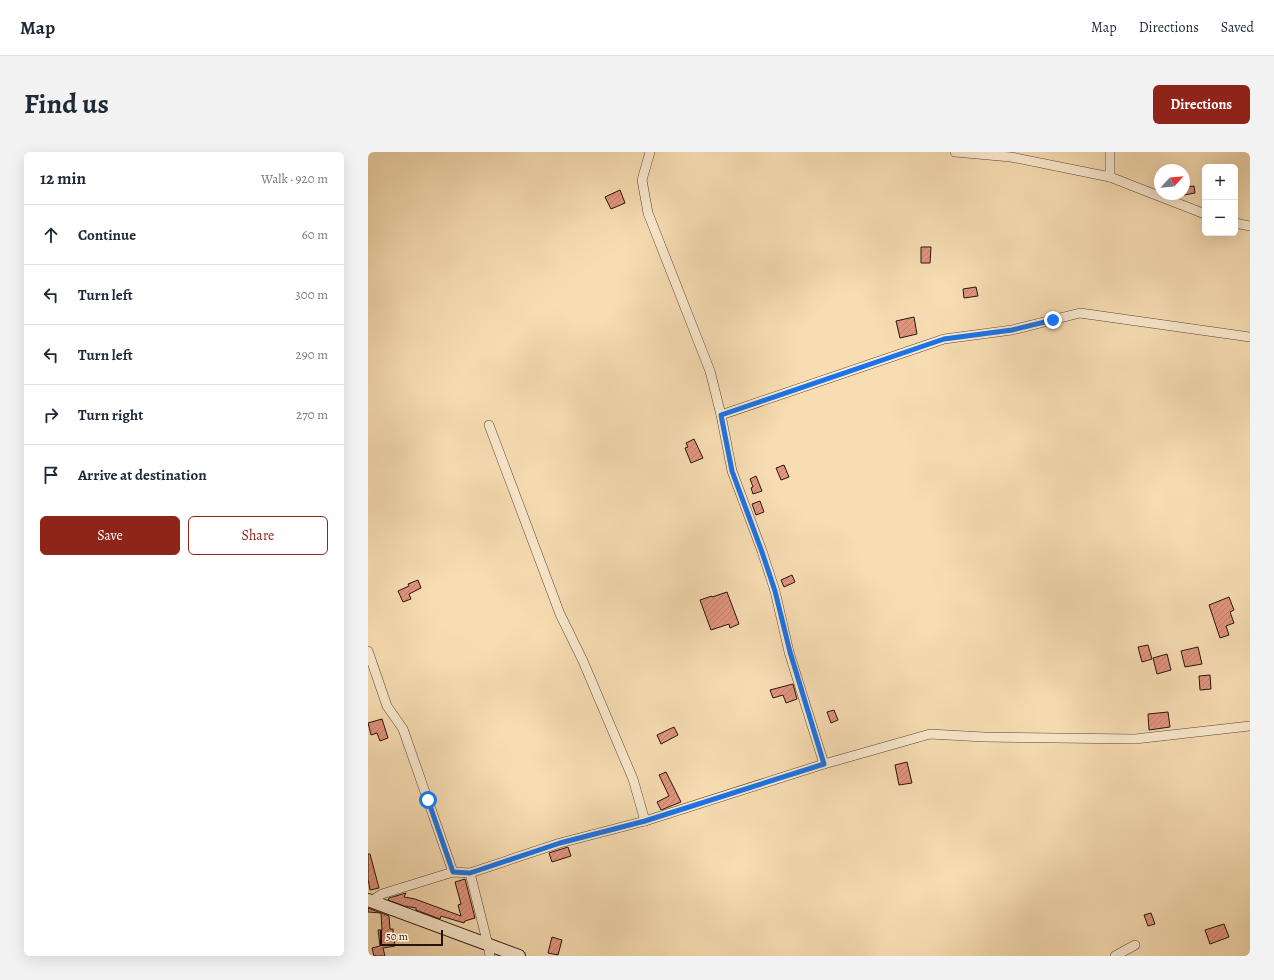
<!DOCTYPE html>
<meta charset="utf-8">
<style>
:root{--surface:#fff;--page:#f2f2f3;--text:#1f2937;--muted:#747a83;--line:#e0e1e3;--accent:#8f2418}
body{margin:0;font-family:Alegreya,serif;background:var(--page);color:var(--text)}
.controls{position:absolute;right:12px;top:12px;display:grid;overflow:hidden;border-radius:6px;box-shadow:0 4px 16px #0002}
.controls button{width:36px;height:36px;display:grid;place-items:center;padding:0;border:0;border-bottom:1px solid var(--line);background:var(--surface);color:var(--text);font:20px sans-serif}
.compass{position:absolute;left:786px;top:12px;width:36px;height:36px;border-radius:50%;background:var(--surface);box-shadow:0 4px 16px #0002;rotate:64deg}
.scale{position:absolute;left:12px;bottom:10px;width:63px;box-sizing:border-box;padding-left:4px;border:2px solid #26140c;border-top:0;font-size:11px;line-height:14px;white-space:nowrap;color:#26140c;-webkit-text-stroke:3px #fae9ce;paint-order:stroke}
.stop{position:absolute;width:12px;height:12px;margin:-9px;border:3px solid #1a73e8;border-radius:50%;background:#fff}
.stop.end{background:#1a73e8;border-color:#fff;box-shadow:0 1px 4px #0008}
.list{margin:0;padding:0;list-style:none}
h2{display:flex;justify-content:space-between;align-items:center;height:52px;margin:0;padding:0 16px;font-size:17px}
h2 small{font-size:13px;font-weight:400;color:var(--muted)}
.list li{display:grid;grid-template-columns:26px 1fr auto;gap:12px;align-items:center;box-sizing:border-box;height:60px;padding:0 16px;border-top:1px solid var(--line)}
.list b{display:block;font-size:15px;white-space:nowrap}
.list em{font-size:13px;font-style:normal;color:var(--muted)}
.actions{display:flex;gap:8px;padding:12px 16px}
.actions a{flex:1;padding:9px 0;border:1px solid var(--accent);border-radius:6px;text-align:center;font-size:14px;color:var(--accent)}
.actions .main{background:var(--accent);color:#fff}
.icon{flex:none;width:22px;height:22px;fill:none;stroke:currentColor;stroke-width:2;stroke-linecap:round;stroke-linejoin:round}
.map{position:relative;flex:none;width:882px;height:804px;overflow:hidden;border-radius:6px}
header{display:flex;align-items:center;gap:24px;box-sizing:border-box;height:56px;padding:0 20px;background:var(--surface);border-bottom:1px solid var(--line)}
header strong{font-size:19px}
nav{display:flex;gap:22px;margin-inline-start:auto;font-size:14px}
.intro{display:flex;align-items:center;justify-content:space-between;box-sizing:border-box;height:96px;padding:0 24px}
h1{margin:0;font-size:28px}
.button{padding:10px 18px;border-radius:6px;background:var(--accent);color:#fff;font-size:14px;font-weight:700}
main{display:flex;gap:24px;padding:0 24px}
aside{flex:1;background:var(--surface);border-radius:6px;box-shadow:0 4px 16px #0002}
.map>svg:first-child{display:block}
.building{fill:url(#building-hatch);stroke:#26140c}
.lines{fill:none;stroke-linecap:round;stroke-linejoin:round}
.street-casing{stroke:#5a4636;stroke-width:10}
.secondary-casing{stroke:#26140c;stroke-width:14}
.street{stroke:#fae9ce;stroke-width:9}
.secondary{stroke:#fae9ce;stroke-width:12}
.route{stroke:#1a73e8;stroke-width:5}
</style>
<header>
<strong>Map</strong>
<nav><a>Map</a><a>Directions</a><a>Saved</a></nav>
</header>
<div class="intro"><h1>Find us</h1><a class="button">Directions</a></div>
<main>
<aside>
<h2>12 min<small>Walk · 920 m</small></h2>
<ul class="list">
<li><svg class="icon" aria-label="ahead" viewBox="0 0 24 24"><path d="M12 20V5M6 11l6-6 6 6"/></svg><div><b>Continue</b></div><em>60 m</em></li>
<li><svg class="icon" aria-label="left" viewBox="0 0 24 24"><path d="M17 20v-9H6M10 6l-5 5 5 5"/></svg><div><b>Turn left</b></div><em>300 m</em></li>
<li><svg class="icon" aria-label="left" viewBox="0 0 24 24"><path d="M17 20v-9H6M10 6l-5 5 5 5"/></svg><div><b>Turn left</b></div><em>290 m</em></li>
<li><svg class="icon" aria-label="right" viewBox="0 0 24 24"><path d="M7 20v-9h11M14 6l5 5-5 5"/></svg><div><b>Turn right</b></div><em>270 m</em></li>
<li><svg class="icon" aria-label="arrive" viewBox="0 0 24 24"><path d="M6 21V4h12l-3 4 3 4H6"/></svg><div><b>Arrive at destination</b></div></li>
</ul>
<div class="actions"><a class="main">Save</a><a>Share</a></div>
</aside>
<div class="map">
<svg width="882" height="804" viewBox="0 0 882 804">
<defs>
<pattern id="building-hatch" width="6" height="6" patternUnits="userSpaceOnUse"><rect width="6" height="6" fill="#e49680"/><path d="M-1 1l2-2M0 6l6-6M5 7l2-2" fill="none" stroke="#c3806d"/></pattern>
</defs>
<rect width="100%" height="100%" fill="#f8ddb3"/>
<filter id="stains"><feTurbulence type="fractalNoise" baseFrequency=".005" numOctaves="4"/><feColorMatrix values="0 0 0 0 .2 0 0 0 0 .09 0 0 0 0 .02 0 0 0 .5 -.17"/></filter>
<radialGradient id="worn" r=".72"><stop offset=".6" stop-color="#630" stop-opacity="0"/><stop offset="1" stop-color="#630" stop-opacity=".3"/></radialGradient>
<g class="building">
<path d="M826 34 827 41 816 43V35Z"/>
<path d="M252 38 257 51 243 57 237 45Z"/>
<path d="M553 95H563L562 111H553Z"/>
<path d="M608 135 610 144 596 146 595 137Z"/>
<path d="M546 165 549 182 532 186 528 169Z"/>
<path d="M326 287 335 306 323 311 317 296 320 295 318 291Z"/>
<path d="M416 313 421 325 413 328 408 316Z"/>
<path d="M388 324 394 339 385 342 383 336 385 335 382 327Z"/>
<path d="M392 349 396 360 388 363 384 352Z"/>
<path d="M424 423 427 430 416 435 413 428Z"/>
<path d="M50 428 53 436 41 442 43 447 35 450 30 439 41 434 40 432Z"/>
<path d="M359 440 371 472 362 476 361 472 343 478 332 448 344 444V445Z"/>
<path d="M861 445 866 458 862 460 866 471 858 474 861 483 852 486 841 453Z"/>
<path d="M780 493 784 507 774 510 770 495Z"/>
<path d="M830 495 834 512 817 515 813 499Z"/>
<path d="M799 502 803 518 789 522 785 506Z"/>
<path d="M842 523 843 537 832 538 831 524Z"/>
<path d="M425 532 429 547 418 551 415 543 405 546 402 538Z"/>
<path d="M466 558 470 568 463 571 459 560Z"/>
<path d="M800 560 802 575 781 578 780 562Z"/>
<path d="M14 567 20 586 12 589 9 581 3 583 0 571Z"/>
<path d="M306 575 310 583 293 592 289 583Z"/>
<path d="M539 610 544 631 531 633 527 613Z"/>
<path d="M298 620 313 650 293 658 289 650 301 644 291 623Z"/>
<path d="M200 695 203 704 184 710 181 701Z"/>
<path d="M0 702H2L11 736 2 738 0 727Z"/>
<path d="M97 727 107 766 97 769 96 771 73 764 72 767 48 758V756L36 754 20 748 21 746 38 741 36 745 47 747 93 764 90 753 93 752 87 730Z"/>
<path d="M0 756 21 764 22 777H25L27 794 15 796 17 804H6L4 796 12 794 10 778H14L13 761 0 760Z"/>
<path d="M783 761 787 772 780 774 776 763Z"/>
<path d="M856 772 861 785 842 792 837 778Z"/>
<path d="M184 785 194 788 190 803 180 801Z"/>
</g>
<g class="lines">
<defs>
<g id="street">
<path d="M282 0 274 28 280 61 342 219 353 263 364 319 394 399 407 439 421 500 456 612 562 582 616 585 767 587 882 574"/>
<path d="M587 0 643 5 742 25"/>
<path d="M742 0V25L837 62"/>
<path d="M867 71 882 74"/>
<path d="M353 263 576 187 644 178 712 161 882 185"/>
<path d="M121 273 192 462 215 509 265 627 277 669"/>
<path d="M0 499 19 554 35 577 85 720"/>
<path d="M102 721 120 793 122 804"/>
<path d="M3 749 14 742 85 720 102 721 192 691 277 669 456 612"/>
<path d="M747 804 767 793"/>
</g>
<path id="secondary" d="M0 748 151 804"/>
</defs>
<use href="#street" class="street-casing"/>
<use href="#secondary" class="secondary-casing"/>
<use href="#street" class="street"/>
<use href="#secondary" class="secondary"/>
</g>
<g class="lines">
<path class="route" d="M60 648 85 720 102 721 192 691 277 669 456 612 422 500 407 439 394 400 364 319 353 263 576 187 644 178 685 168"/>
</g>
<rect width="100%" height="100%" filter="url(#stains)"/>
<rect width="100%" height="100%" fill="url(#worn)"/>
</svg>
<div class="controls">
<button>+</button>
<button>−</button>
</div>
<svg class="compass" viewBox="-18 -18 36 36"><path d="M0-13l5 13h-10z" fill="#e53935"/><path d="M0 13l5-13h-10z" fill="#747a83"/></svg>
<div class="scale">50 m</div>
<div class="stop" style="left:60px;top:648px"></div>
<div class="stop end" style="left:685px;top:168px"></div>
</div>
</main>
